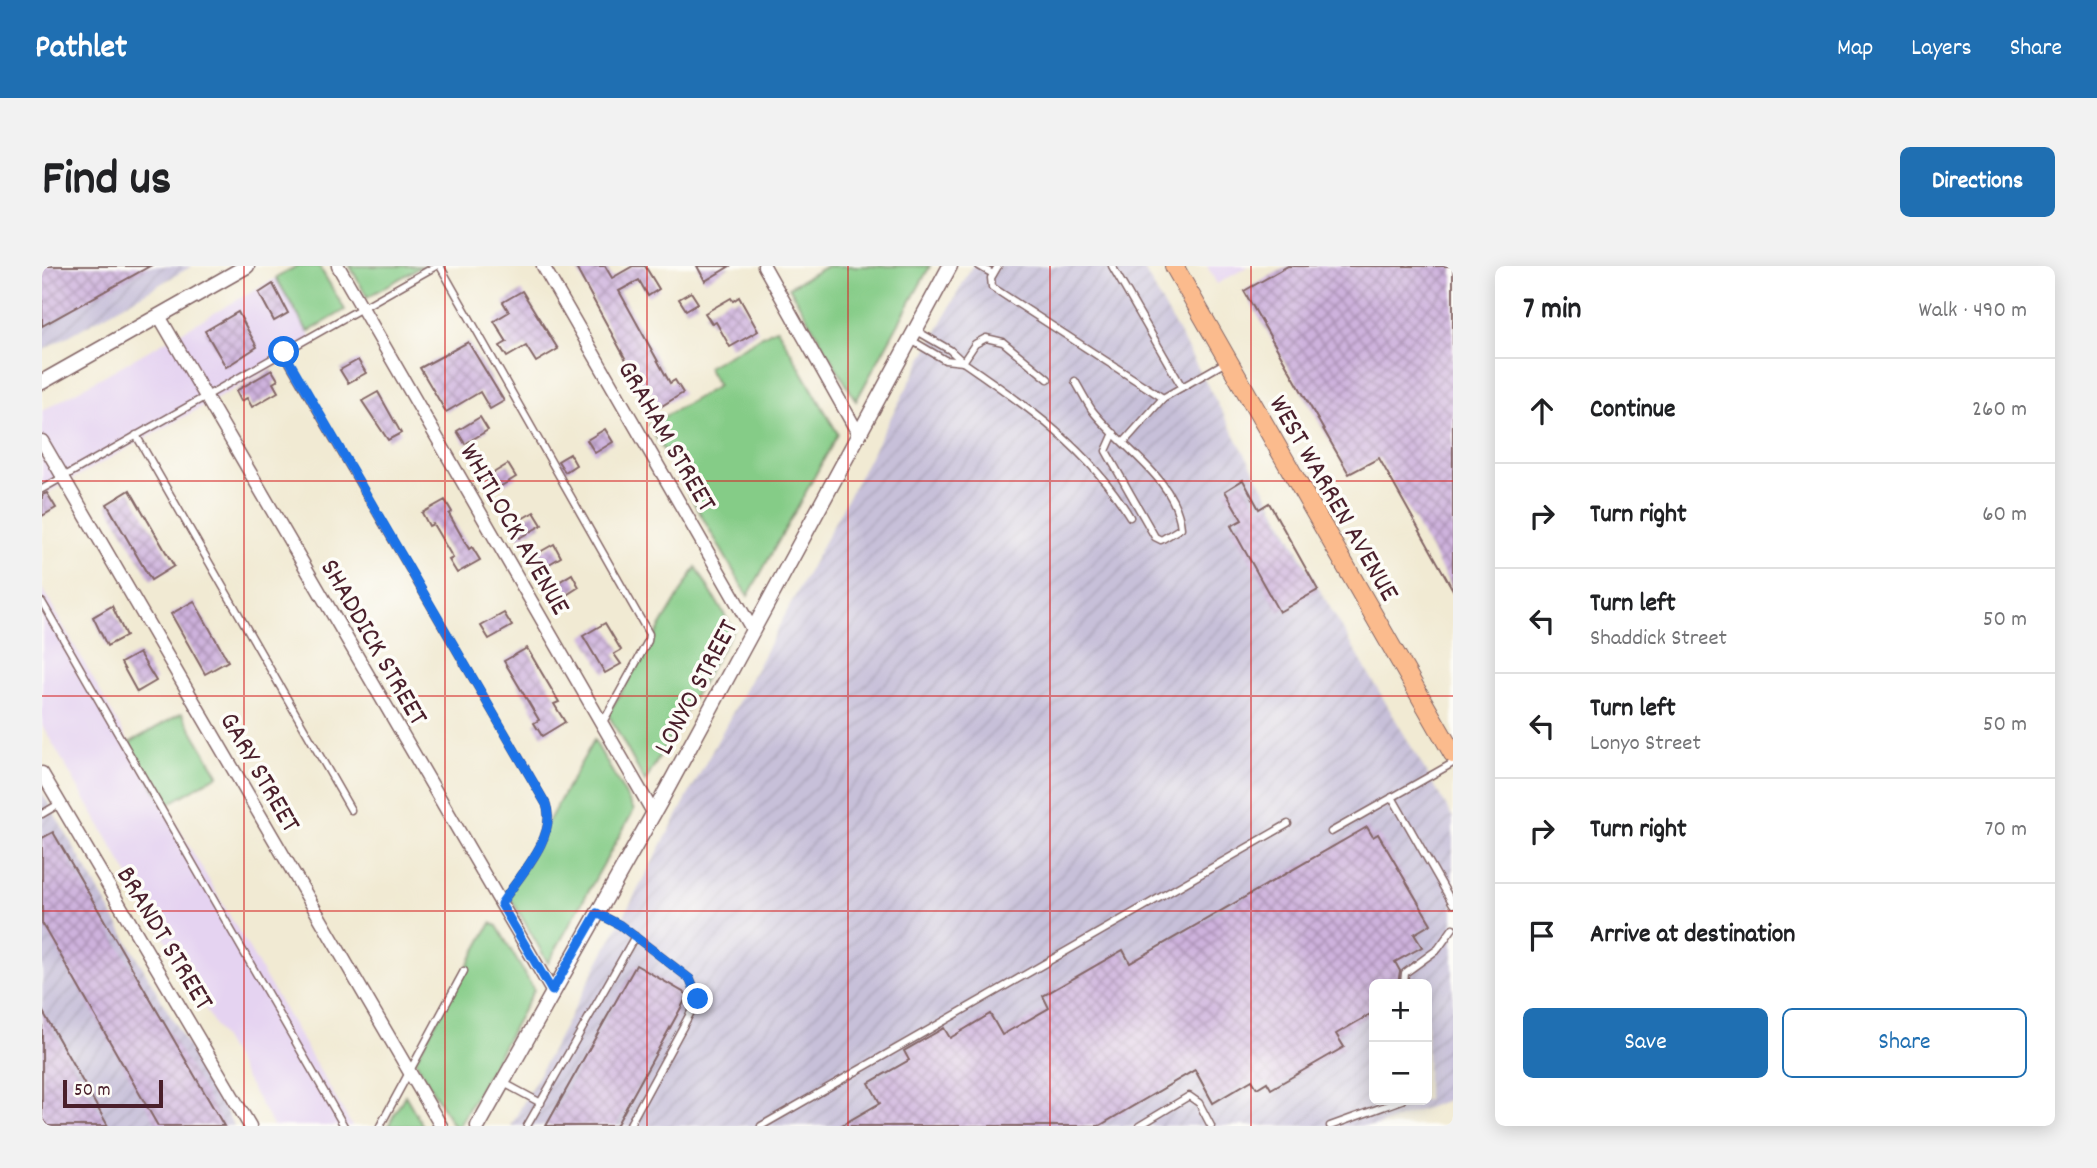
<!DOCTYPE html>
<meta charset="utf-8">
<style>
:root{--surface:#fff;--page:#f2f2f2;--text:#202124;--muted:#757577;--line:#e0e0e0;--accent:#1f6fb2}
body{margin:0;font-family:Dekko,sans-serif;background:var(--page);color:var(--text)}
.controls{position:absolute;right:21px;bottom:21px;display:grid;overflow:hidden;border-radius:10px;box-shadow:0 4px 18px #0003}
.controls button{width:63px;height:63px;display:grid;place-items:center;padding:0;border:0;border-bottom:2px solid var(--line);background:var(--surface);color:var(--text);font:35px sans-serif}
.scale{position:absolute;left:21px;bottom:18px;width:100px;box-sizing:border-box;padding-left:7px;border:4px solid #4a1f2b;border-top:0;font-size:19px;line-height:24px;white-space:nowrap;color:#4a1f2b;-webkit-text-stroke:5px #fdfcf7;paint-order:stroke}
.stop{position:absolute;width:21px;height:21px;margin:-16px;border:5px solid #1a73e8;border-radius:50%;background:#fff}
.stop.end{background:#1a73e8;border-color:#fff;box-shadow:0 2px 7px #0008}
.list{margin:0;padding:0;list-style:none}
h2{display:flex;justify-content:space-between;align-items:center;height:91px;margin:0;padding:0 28px;font-size:30px}
h2 small{font-size:23px;font-weight:400;color:var(--muted)}
.list li{display:grid;grid-template-columns:46px 1fr auto;gap:21px;align-items:center;box-sizing:border-box;height:105px;padding:0 28px;border-top:2px solid var(--line)}
.list b{display:block;font-size:26px;white-space:nowrap}
.list p{margin:0;font-size:23px;white-space:nowrap;color:var(--muted)}
.list em{font-size:23px;font-style:normal;color:var(--muted)}
.actions{display:flex;gap:14px;padding:21px 28px}
.actions a{flex:1;padding:16px 0;border:2px solid var(--accent);border-radius:10px;text-align:center;font-size:24px;color:var(--accent)}
.actions .main{background:var(--accent);color:#fff}
.icon{flex:none;width:38px;height:38px;fill:none;stroke:currentColor;stroke-width:2;stroke-linecap:round;stroke-linejoin:round}
.map{position:relative;flex:none;width:1411px;height:860px;overflow:hidden;border-radius:10px}
header{display:flex;align-items:center;gap:42px;box-sizing:border-box;height:98px;padding:0 35px;background:var(--accent);color:#fff}
header strong{font-size:33px}
nav{display:flex;gap:38px;margin-inline-start:auto;font-size:24px}
.intro{display:flex;align-items:center;justify-content:space-between;box-sizing:border-box;height:168px;padding:0 42px}
h1{margin:0;font-size:49px}
.button{padding:18px 32px;border-radius:10px;background:var(--accent);color:#fff;font-size:24px;font-weight:700}
main{display:flex;gap:42px;padding:0 42px}
aside{flex:1;background:var(--surface);border-radius:10px;box-shadow:0 4px 18px #0003}
.map>svg:first-child{display:block}
.built{fill:#e5d3f1}
.industrial{fill:url(#industrial-furrows);fill-rule:evenodd}
.green{fill:#85cc87;stroke:#687659;stroke-width:2}
.building{fill:url(#building-cross-hatch)}
.lines{fill:none;stroke-linecap:round;stroke-linejoin:round}
.service-casing{stroke:#846666;stroke-width:9}
.minor-casing{stroke:#846666;stroke-width:15}
.tertiary-casing{stroke:#846666;stroke-width:17}
.primary-casing{stroke:#846666;stroke-width:20}
.service{stroke:#fff;stroke-width:6}
.minor{stroke:#fff;stroke-width:12}
.tertiary{stroke:#fff;stroke-width:14}
.primary{stroke:#fbbb8d;stroke-width:18}
.route{stroke:#1a73e8;stroke-width:9}
.grid{fill:none;stroke:#d62828;stroke-width:2;stroke-opacity:0.55}
.labels{text-anchor:middle;stroke-width:7;stroke-linejoin:round;paint-order:stroke}
.street-label{font-size:28px;fill:#4a1f2b;stroke:#fdfcf7}
</style>
<header>
<strong>Pathlet</strong>
<nav><a>Map</a><a>Layers</a><a>Share</a></nav>
</header>
<div class="intro"><h1>Find us</h1><a class="button">Directions</a></div>
<main>
<div class="map">
<svg width="1411" height="860" viewBox="0 0 1411 860">
<defs>
<pattern id="industrial-furrows" width="10" height="10" patternUnits="userSpaceOnUse" patternTransform="scale(1.75)"><rect width="10" height="10" fill="#c7c0d9"/><path d="M-1 1l2-2M0 10L10 0M9 11l2-2" fill="none" stroke="#aca5ba"/></pattern>
<pattern id="building-cross-hatch" width="8" height="8" patternUnits="userSpaceOnUse" patternTransform="scale(1.75)"><rect width="8" height="8" fill="#ceb2dd"/><path d="M0 0l8 8M0 8l8-8" fill="none" stroke="#a990b3"/></pattern>
</defs>
<rect width="100%" height="100%" fill="#fdfcf7"/>
<filter id="ink" filterUnits="userSpaceOnUse"><feTurbulence type="fractalNoise" baseFrequency=".0143" numOctaves="2"/><feDisplacementMap in="SourceGraphic" scale="14" xChannelSelector="R" yChannelSelector="G"/><feConvolveMatrix kernelMatrix="1 2 1 2 8 2 1 2 1" color-interpolation-filters="sRGB"/></filter>
<filter id="wash" filterUnits="userSpaceOnUse"><feTurbulence type="fractalNoise" baseFrequency=".00686" numOctaves="4" result="noise"/><feDisplacementMap in="SourceGraphic" scale="28" xChannelSelector="R" yChannelSelector="G"/><feGaussianBlur stdDeviation="1.57" result="paint"/><feColorMatrix in="noise" values="0 0 0 0 0 0 0 0 0 0 0 0 0 0 0 0 0 1.4 0 .05"/><feComposite in="paint" operator="in"/></filter>
<g filter="url(#wash)">
<rect width="100%" height="100%" fill="#f1ead3"/>
<g class="built">
<path d="M1165 0H1207L1175 18Z"/>
<path d="M234 12 273 78 0 230V145Z"/>
<path d="M0 322 87 477 310 860H231L0 459Z"/>
</g>
<g class="industrial">
<path d="M0 0H150L0 85Z"/>
<path d="M930 0H1100L1279 326 1411 552V832L1335 860H469ZM1332 718H1385V834H1332Z"/>
<path d="M0 526 192 860H0Z"/>
</g>
<g class="green">
<path d="M255 0H277L303 44 266 66 234 12Z"/>
<path d="M308 0H380L325 31Z"/>
<path d="M785 0H888L814 135 747 21Z"/>
<path d="M735 62 796 168 706 330 607 159 676 120 665 101Z"/>
<path d="M654 301 691 363 603 516 566 448Z"/>
<path d="M140 447 176 509 123 540 87 477Z"/>
<path d="M552 474 592 544 506 697 466 627Z"/>
<path d="M449 657 455 660 492 724 417 860H411L373 794Z"/>
<path d="M363 829 381 860H346Z"/>
</g>
<g id="blocks">
<g class="building">
<path d="M0 0H108L0 60Z"/>
<path d="M533 0H563L570 12 591 0H603L617 23 606 30 597 14 577 25 628 117 633 114 641 127 618 141 608 124 602 127Z"/>
<path d="M655 0H688L663 15Z"/>
<path d="M1246 0H1411V324L1337 192 1307 208 1202 25Z"/>
<path d="M231 18 246 47 232 55 217 27Z"/>
<path d="M480 25 516 83 494 96 484 80 465 91 458 80 465 76 452 55 467 46 461 36Z"/>
<path d="M649 26 656 37 644 44 637 33Z"/>
<path d="M697 31 716 65 688 81 674 56 670 58 663 47 689 32 691 35Z"/>
<path d="M196 46 215 81 184 101 163 65Z"/>
<path d="M426 76 462 135 448 143 438 126 404 146 378 102Z"/>
<path d="M316 94 324 107 306 117 298 104Z"/>
<path d="M230 104 236 114 231 117 236 126 210 141 205 132 199 135 194 125Z"/>
<path d="M336 126 359 167 346 174 320 135Z"/>
<path d="M438 151 446 164 423 178 415 165Z"/>
<path d="M563 163 571 176 553 187 545 174Z"/>
<path d="M528 188 534 199 523 206 516 195Z"/>
<path d="M466 198 474 211 451 225 443 212Z"/>
<path d="M1201 214 1217 243 1227 237 1276 324 1237 346 1189 260 1200 254 1183 225Z"/>
<path d="M88 224 132 300 109 314 65 238Z"/>
<path d="M5 227 14 242 0 250V229Z"/>
<path d="M403 234 410 246 407 248 427 283 430 281 438 294 415 307 407 294 411 292 391 258 387 260 380 247Z"/>
<path d="M492 246 500 259 477 272 469 259Z"/>
<path d="M512 278 519 291 497 304 489 291Z"/>
<path d="M530 308 537 321 515 335 507 322Z"/>
<path d="M152 335 186 395 163 408 129 348Z"/>
<path d="M70 340 84 370 65 380 51 351Z"/>
<path d="M462 347 470 360 447 373 439 360Z"/>
<path d="M563 357 579 384 572 388 579 398 563 407 541 370Z"/>
<path d="M485 382 517 436 512 438 523 456 500 470 492 457 497 454 462 395Z"/>
<path d="M97 387 114 415 95 426 79 397Z"/>
<path d="M1325 561 1331 571 1336 568 1389 658 1372 668 1380 681 1353 696 1358 705 1356 718H1332V746L1294 768 1302 781 1229 823 1225 816 1215 822 1210 814 1171 837 1153 804 1057 860H798L838 837 827 817 867 794 862 785 902 762 908 772 948 748 960 769 1007 742 1001 730 1081 684 1088 697Z"/>
<path d="M11 566 182 860H116L0 657V572Z"/>
<path d="M594 699 646 729 574 860H504Z"/>
<path d="M0 744 66 860H5L0 852Z"/>
</g>
</g>
</g>
<g filter="url(#ink)">
<use href="#blocks" fill-opacity="0" stroke="#846666" stroke-width="2"/>
<g class="lines">
<defs>
<g id="service">
<path d="M398 0 607 368 606 375 560 458"/>
<path d="M937 0 951 8"/>
<path d="M956 0 949 12 950 21 1121 132"/>
<path d="M1070 0 1140 121"/>
<path d="M875 65 908 84 921 96"/>
<path d="M869 74 903 94 921 96"/>
<path d="M241 86 504 538C516 571 476 611 459 638"/>
<path d="M1006 113 961 76 944 72 933 78 921 96C984 139 1048 184 1088 251"/>
<path d="M1033 115C1039 125 1044 135 1050 144 1078 181 1134 212 1139 262L1119 274 1113 271 1064 185 1072 167"/>
<path d="M94 169 309 544"/>
<path d="M1082 176 1121 132 1184 96"/>
<path d="M0 223 394 0"/>
<path d="M0 336 302 860"/>
<path d="M1350 531 1411 638"/>
<path d="M0 548 17 538"/>
<path d="M1289 566 1411 497"/>
<path d="M557 648 578 659 648 713 656 733 587 860"/>
<path d="M1362 718 1363 707 1396 683 1411 662"/>
<path d="M460 816 499 837"/>
<path d="M338 860 422 705"/>
<path d="M485 860 593 670"/>
<path d="M719 860 1246 558"/>
<path d="M1097 860 1147 830 1157 837 1169 860"/>
<path d="M1288 860 1360 834"/>
</g>
<g id="minor">
<path d="M296 0 612 548"/>
<path d="M501 0 710 363"/>
<path d="M722 0 817 169"/>
<path d="M117 50 510 725"/>
<path d="M0 175 399 860"/>
<path d="M0 507 208 860"/>
</g>
<g id="tertiary">
<path d="M0 116 205 0"/>
<path d="M436 860 618 536 908 0"/>
</g>
<path id="primary" d="M1132 0 1411 488"/>
</defs>
<use href="#service" class="service-casing"/>
<use href="#minor" class="minor-casing"/>
<use href="#tertiary" class="tertiary-casing"/>
<use href="#primary" class="primary-casing"/>
<use href="#service" class="service"/>
<use href="#minor" class="minor"/>
<use href="#tertiary" class="tertiary"/>
<use href="#primary" class="primary"/>
</g>
</g>
<g class="lines" filter="url(#ink)">
<path class="route" d="M242 86 504 538C516 571 476 611 459 638L510 725 555 647 578 659 648 713 656 733"/>
</g>
<path class="grid" d="M202 0V860M403 0V860M605 0V860M806 0V860M1008 0V860M1209 0V860M0 215H1411M0 430H1411M0 645H1411"/>
<g class="labels">
<g class="street-label">
<text transform="translate(627 169) rotate(60)" y="10">GRAHAM STREET</text>
<text transform="translate(1294 231) rotate(60)" y="10">WEST WARREN AVENUE</text>
<text transform="translate(475 262) rotate(60)" y="10">WHITLOCK AVENUE</text>
<text transform="translate(334 375) rotate(60)" y="10">SHADDICK STREET</text>
<text transform="translate(652 420) rotate(-62)" y="10">LONYO STREET</text>
<text transform="translate(220 505) rotate(60)" y="10">GARY STREET</text>
<text transform="translate(125 671) rotate(59)" y="10">BRANDT STREET</text>
</g>
</g>
</svg>
<div class="controls">
<button>+</button>
<button>−</button>
</div>
<div class="scale">50 m</div>
<div class="stop" style="left:242px;top:86px"></div>
<div class="stop end" style="left:656px;top:733px"></div>
</div>
<aside>
<h2>7 min<small>Walk · 490 m</small></h2>
<ul class="list">
<li><svg class="icon" aria-label="ahead" viewBox="0 0 24 24"><path d="M12 20V5M6 11l6-6 6 6"/></svg><div><b>Continue</b></div><em>260 m</em></li>
<li><svg class="icon" aria-label="right" viewBox="0 0 24 24"><path d="M7 20v-9h11M14 6l5 5-5 5"/></svg><div><b>Turn right</b></div><em>60 m</em></li>
<li><svg class="icon" aria-label="left" viewBox="0 0 24 24"><path d="M17 20v-9H6M10 6l-5 5 5 5"/></svg><div><b>Turn left</b><p>Shaddick Street</p></div><em>50 m</em></li>
<li><svg class="icon" aria-label="left" viewBox="0 0 24 24"><path d="M17 20v-9H6M10 6l-5 5 5 5"/></svg><div><b>Turn left</b><p>Lonyo Street</p></div><em>50 m</em></li>
<li><svg class="icon" aria-label="right" viewBox="0 0 24 24"><path d="M7 20v-9h11M14 6l5 5-5 5"/></svg><div><b>Turn right</b></div><em>70 m</em></li>
<li><svg class="icon" aria-label="arrive" viewBox="0 0 24 24"><path d="M6 21V4h12l-3 4 3 4H6"/></svg><div><b>Arrive at destination</b></div></li>
</ul>
<div class="actions"><a class="main">Save</a><a>Share</a></div>
</aside>
</main>
